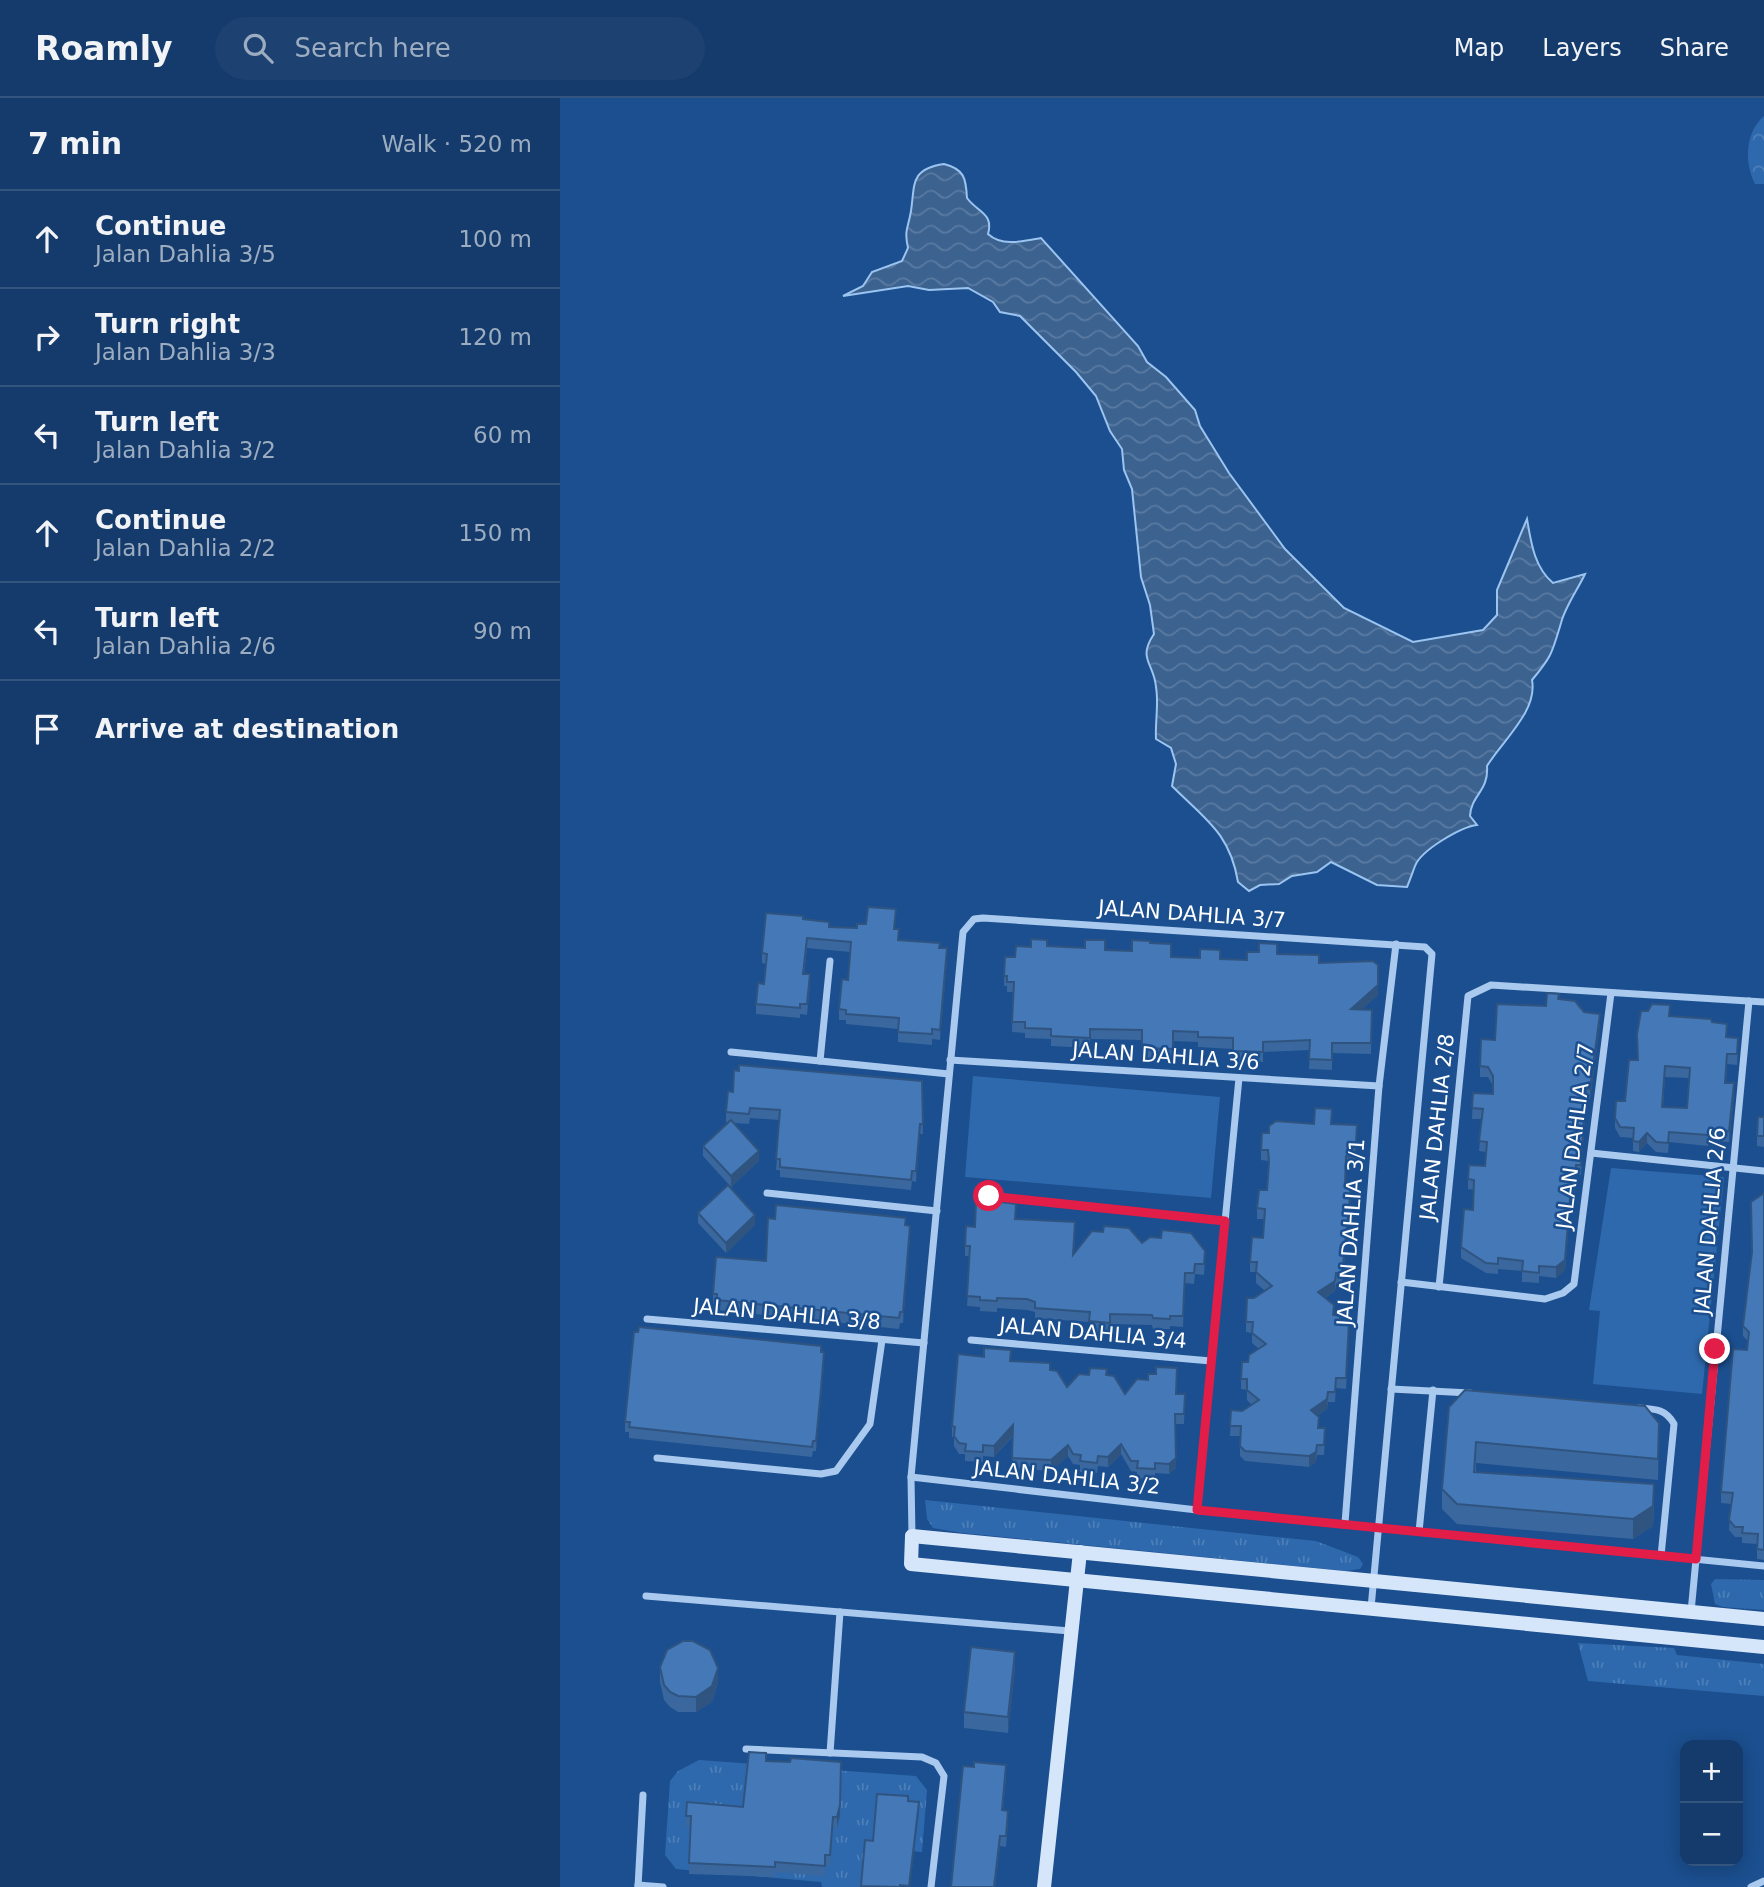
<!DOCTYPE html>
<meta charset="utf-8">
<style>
:root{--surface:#143b6b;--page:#1d4271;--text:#f1f3f6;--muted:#9dadc1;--line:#33557e}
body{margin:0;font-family:"DejaVu Sans",sans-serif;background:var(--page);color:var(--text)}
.controls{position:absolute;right:21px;bottom:21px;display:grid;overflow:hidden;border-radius:14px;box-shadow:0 4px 18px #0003}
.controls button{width:63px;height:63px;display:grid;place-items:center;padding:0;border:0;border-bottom:2px solid var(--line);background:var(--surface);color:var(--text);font:35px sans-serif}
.stop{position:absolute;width:21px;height:21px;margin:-16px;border:5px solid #e11d48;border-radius:50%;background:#fff}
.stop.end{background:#e11d48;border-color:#fff;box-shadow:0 2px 7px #0008}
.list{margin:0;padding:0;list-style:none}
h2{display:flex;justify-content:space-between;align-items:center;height:91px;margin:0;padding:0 28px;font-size:30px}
h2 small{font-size:23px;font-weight:400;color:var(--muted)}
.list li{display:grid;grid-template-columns:46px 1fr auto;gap:21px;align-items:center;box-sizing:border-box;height:98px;padding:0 28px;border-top:2px solid var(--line)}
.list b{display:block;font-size:26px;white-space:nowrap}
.list p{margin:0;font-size:23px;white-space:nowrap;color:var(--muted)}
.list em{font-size:23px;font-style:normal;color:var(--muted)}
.icon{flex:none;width:38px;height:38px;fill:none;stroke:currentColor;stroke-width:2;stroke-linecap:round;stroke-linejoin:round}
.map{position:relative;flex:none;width:1204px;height:1789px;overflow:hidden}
header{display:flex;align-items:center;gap:42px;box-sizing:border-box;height:98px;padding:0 35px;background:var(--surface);border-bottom:2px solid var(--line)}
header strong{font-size:33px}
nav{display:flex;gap:38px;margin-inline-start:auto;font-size:24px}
.search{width:490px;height:63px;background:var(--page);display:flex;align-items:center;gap:18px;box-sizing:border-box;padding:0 24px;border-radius:38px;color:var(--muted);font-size:26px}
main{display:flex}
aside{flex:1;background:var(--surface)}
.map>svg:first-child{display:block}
.grass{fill:url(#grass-tufts)}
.forest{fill:url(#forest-crowns)}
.pitch{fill:#2e69ad}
.water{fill:url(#water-waves);stroke:#9cc4f0;stroke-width:2}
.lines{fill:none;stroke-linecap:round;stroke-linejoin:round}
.street{stroke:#a9c9ee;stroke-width:7}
.secondary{stroke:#d6e6fa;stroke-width:14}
.wall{fill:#3a679d;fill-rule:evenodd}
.shaded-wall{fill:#305480}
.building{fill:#4478b7;stroke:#305480;stroke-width:2;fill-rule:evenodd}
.route{stroke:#e11d48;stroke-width:9}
.labels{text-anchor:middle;stroke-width:5;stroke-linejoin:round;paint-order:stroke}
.street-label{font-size:21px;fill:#fff;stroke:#1b4f8f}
</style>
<header>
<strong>Roamly</strong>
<div class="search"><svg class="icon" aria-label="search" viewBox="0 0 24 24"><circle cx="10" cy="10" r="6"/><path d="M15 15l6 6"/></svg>Search here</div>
<nav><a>Map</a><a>Layers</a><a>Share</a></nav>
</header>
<main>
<aside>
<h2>7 min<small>Walk · 520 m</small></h2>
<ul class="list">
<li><svg class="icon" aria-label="ahead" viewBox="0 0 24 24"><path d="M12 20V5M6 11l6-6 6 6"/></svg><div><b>Continue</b><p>Jalan Dahlia 3/5</p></div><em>100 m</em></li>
<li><svg class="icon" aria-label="right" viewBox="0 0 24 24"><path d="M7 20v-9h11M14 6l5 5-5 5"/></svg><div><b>Turn right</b><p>Jalan Dahlia 3/3</p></div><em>120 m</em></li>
<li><svg class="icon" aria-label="left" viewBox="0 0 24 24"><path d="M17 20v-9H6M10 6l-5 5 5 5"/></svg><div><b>Turn left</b><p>Jalan Dahlia 3/2</p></div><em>60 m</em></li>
<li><svg class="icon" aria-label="ahead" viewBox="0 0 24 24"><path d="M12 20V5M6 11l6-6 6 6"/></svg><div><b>Continue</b><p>Jalan Dahlia 2/2</p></div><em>150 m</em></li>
<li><svg class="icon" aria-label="left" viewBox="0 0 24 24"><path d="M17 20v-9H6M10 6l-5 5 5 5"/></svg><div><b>Turn left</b><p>Jalan Dahlia 2/6</p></div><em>90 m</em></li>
<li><svg class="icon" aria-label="arrive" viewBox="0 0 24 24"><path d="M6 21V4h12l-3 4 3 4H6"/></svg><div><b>Arrive at destination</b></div></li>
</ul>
</aside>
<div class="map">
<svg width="1204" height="1789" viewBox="0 0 1204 1789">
<defs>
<pattern id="grass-tufts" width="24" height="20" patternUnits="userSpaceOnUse" patternTransform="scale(1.75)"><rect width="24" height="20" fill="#2e69ad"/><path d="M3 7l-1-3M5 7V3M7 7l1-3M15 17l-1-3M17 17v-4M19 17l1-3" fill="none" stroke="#4d80b9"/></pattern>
<pattern id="forest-crowns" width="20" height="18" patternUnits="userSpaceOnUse" patternTransform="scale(1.75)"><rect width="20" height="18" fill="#2e69ad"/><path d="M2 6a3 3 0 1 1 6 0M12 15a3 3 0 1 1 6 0" fill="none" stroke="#4d80b9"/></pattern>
<pattern id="water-waves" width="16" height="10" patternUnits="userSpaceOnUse" patternTransform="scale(1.75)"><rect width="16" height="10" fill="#3c6290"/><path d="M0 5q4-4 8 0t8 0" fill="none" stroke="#597aa1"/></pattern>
</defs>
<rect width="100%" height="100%" fill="#1b4f8f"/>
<g class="grass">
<path d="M365 1402 756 1443 798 1459 803 1466 800 1471 786 1473 402 1435 373 1430 367 1421Z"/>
<path d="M1155 1481 1204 1482V1512L1163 1509 1155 1506 1151 1486Z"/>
<path d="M1018 1545 1114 1550 1117 1557 1204 1566V1598L1028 1583Z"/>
<path d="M139 1662 356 1678 367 1692 362 1754 304 1748 301 1789H262L261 1784 116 1771 105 1757 110 1683 118 1673Z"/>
</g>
<path class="forest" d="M1204 18V86H1195C1184 65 1185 34 1204 18Z"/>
<g class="pitch">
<path d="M413 978 660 999 651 1100 405 1079Z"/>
<path d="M1051 1070 1164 1079 1142 1296 1033 1286 1040 1213 1029 1212Z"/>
</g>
<path class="water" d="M384 66C404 71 406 80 407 100 417 114 434 115 428 136 442 149 464 143 481 140L578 248 587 264 606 279 635 312 640 328 669 375 725 451 784 510 853 544 923 532 937 517V492L967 421C971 444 974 469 993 485L1025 476C1018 491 1005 509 1001 525 992 555 992 558 972 582 978 613 942 643 927 668 929 693 911 697 910 718L917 727C901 729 861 752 855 768 852 776 850 782 847 789L817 787 771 764 757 774 732 778 719 786 700 787 689 793 678 784C670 735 645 721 612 688L616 666 611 650 596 641C595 624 599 606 596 589 594 565 577 561 594 536L590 507 581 479 572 391 564 372 562 351 550 333 536 298 516 274 460 218 440 214 433 204 408 190 369 192 348 188 283 198 303 188 312 174 342 163 348 150C344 132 348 131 351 113 355 86 350 71 384 66Z"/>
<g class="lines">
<g class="street">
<path d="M171 954 389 976"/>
<path d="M390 962 819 988"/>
<path d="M260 963 270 863"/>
<path d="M1031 1055 1204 1073"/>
<path d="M207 1095 377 1113"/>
<path d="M429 1098 665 1123"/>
<path d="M841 1184 985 1201 1003 1195 1014 1186 1051 895"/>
<path d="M879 1189 908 898 931 887 1204 904"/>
<path d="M87 1221 364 1245"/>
<path d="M411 1242 651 1263"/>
<path d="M831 1291 910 1295"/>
<path d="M1079 1310C1095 1311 1106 1311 1114 1326L1101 1458"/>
<path d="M97 1360 261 1376 276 1373 310 1326 322 1242"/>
<path d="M351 1379 637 1412 1204 1468"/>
<path d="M637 1412 679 980"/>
<path d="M785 1425 819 988 836 846"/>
<path d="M859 1434 873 1292"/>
<path d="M352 1438 351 1379 403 834 414 821 423 820 865 849 872 856 811 1510"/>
<path d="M86 1498 510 1533"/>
<path d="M1131 1514 1189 903"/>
<path d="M186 1651 362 1659 376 1665 384 1678 371 1789"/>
<path d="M270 1655 280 1514"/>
<path d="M78 1787 103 1789"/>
<path d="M78 1789 83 1697"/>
<path d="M1191 1789 1204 1783"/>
</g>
<g class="secondary">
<path d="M1204 1521 352 1438 351 1466 1204 1549"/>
<path d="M484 1789 520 1454"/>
</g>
</g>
<g class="wall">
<path d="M243 821 269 829 335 831 339 842 380 850 387 860 380 942 372 941V947L338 944V931L286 926V922H279V911L288 882 290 854 247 850 244 876 250 886 247 917 240 916V920L196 916V906L204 886 206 866 202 865V855Z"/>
<path d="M590 845 611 859 687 862 717 856 759 865 818 897 802 911 812 912 811 956 772 955V972L749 971 750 952 703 954V964L673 963V951L638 949V944L613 943V961L582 960V942L530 941V950L491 948V941L465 940V935L452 934 453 894H447V888H444L445 859H455L471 849 487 848 572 853Z"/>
<path d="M999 901 1024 914 1040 926 1030 1001H1026L1021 1077H1016L1013 1112H1010L1005 1172 996 1180 979 1178V1185L962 1184V1173L938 1171V1176L926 1175 901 1160V1149L913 1112 914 1092 908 1091V1081L925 1068 926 1054 919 1053 922 1021H912L913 995 933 996V988L928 979H920V968L986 908Z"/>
<path d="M1110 918 1152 924 1178 950 1177 967 1167 966 1166 985 1174 996 1169 1044 1154 1043 1148 1048 1109 1044 1108 1055 1096 1054 1087 1045 1079 1054 1073 1053V1040L1060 1039 1055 1030V1020L1065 1003 1078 962ZM1105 979 1129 980 1127 1010 1103 1009Z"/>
<path d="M362 983 363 1036H360L356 1084 352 1083 351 1092 220 1079V1072H216L220 1022 190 1020 189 1026 174 1025 199 1063 171 1089 143 1058V1048L169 1025 166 1024V1014L173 994Z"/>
<path d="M1204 1019V1049L1197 1048V1038Z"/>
<path d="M754 1026H771L797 1038 795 1069 786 1068 785 1087 791 1098 782 1186H776L775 1193 765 1200 774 1217 789 1234 786 1291 776 1290 775 1304H768L767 1311 757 1318 759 1330 765 1340 764 1357H757L756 1364 749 1369 685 1363 680 1358V1338H670L671 1312 682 1313 692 1307 687 1302V1292L681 1291V1281L688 1264 699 1251 692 1245V1235L686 1234V1224L694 1200 705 1193 696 1185V1174H690V1164L703 1140 705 1121H697V1110L707 1092 708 1069V1063L701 1062V1052L709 1035Z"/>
<path d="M1204 1095V1462L1197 1461V1446L1182 1445V1439H1175L1169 1432 1171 1406 1161 1405V1394L1187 1252 1188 1243 1183 1238V1228Z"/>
<path d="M138 1115 195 1127 166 1155 138 1125Z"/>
<path d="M456 1121 515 1135 514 1156 582 1145 645 1163 644 1177 635 1176 634 1186 625 1185 623 1229 610 1228V1231H593L592 1227 550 1226V1235L529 1234V1224L475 1220V1214L467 1212 437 1210V1214L420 1213V1209L407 1208 410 1158H405V1148L415 1129Z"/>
<path d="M346 1127 350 1138 343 1225H340L339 1231 157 1212V1207L153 1206V1196L206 1163Z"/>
<path d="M261 1254 264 1265 256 1353H253L252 1359 69 1340V1334H65V1324Z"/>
<path d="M451 1263 490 1272 507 1289 546 1277 565 1296H625L624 1326H615L616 1370 609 1376 595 1375V1382L577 1380V1374L571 1373 561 1356 548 1369 538 1368 537 1375 520 1374V1367L513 1366 508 1358 491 1373 452 1370 453 1338 434 1359 423 1358V1364L405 1363V1356H399L394 1348V1339H392V1328Z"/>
<path d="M889 1309 1099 1345 1098 1382 916 1365V1374L1094 1406 1093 1428 1073 1441 897 1426 882 1411V1391Z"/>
<path d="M100 1569 158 1585 152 1604 136 1614H118L110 1609 104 1602 100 1584Z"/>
<path d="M455 1570 448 1635 404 1630V1614Z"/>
<path d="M206 1663 280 1718 277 1729H273L270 1767H265V1778L215 1774V1779L129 1776 131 1729 126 1728V1718L183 1709Z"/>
<path d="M446 1677 443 1712 448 1723 446 1749 440 1748 435 1789H391Z"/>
</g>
<g class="shaded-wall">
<path d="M387 850V860L380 942V932Z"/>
<path d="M818 887V897L791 922V911Z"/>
<path d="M1040 916V926L1030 1001V991Z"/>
<path d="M1174 985V996L1169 1044V1033Z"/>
<path d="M1026 990V1001L1021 1077V1067Z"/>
<path d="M360 1026V1036L356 1084V1073Z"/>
<path d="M1154 1032V1043L1148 1048V1037Z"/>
<path d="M1087 1035V1045L1079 1054V1044Z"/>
<path d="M199 1053V1063L171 1089V1078Z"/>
<path d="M1016 1067V1077L1013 1112V1101Z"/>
<path d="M791 1088V1098L782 1186V1176Z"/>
<path d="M1010 1101 1005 1172 996 1180V1169Z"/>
<path d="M195 1117V1127L166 1155V1145Z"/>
<path d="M350 1128V1138L343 1225V1214Z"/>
<path d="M775 1183V1193L758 1204V1194Z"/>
<path d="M264 1254V1265L256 1353V1343Z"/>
<path d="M768 1294 767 1311 751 1322V1312Z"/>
<path d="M1099 1325V1345L1098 1382V1361Z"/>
<path d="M453 1327V1337L434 1359V1348Z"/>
<path d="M561 1346V1356L548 1369V1359Z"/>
<path d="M508 1347V1358L491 1373V1362Z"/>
<path d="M757 1347 756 1364 749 1369V1358Z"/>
<path d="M616 1360V1370L609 1376V1366Z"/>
<path d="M1094 1386 1093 1428 1073 1441V1421Z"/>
<path d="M455 1554V1570L448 1635V1619Z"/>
<path d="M158 1570V1585L152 1604 136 1614V1599Z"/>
<path d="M281 1664 280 1718 277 1729V1719Z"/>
<path d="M446 1667V1677L442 1722V1712Z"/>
<path d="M359 1704V1714L350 1789H349Z"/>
<path d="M440 1738V1748L435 1789H434Z"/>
</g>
<g class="building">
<path d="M308 809 336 811 334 831H339L338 842 380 845 379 850H387L380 932 372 931V936L338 934 339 920 286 916V912L279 911 282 881 288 882 291 844 247 840 243 876H250L247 906H240V910L196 906 198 885 204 886 207 856 202 855 206 815 243 818V821L269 824V829L297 830V826H306Z"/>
<path d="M471 841 487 842V848L525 850V842H545V852L572 853V842L590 843V845L611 846V859L640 860V851L660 852V861L687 862V854H699V845L717 846V856L759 857V865L813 863 818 867V887L791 911 812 912 811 945H772V962L749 961 750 942 703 944V954L673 953V940L638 939V934L613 933V951L582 950V932L530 931V940L491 938V931L465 930V924H452L454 884H447V878H444L445 859H455L456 848 471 849Z"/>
<path d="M987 895 999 896 998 901 1015 903 1024 914 1040 916 1030 991 1026 990 1021 1067H1016L1013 1101H1010L1005 1162 996 1169 979 1168V1175L962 1173 963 1163 938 1160V1166L926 1165 901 1149 904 1111 913 1112 914 1082 908 1081 909 1067 925 1068 927 1044 919 1043 923 1011 912 1010 913 995 933 996V978L928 969 920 968 921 941 935 942 937 906 986 908Z"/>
<path d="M1092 906 1110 907 1109 918 1151 921 1152 924 1167 926 1166 939 1178 940 1177 956H1167L1165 985H1174L1169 1033 1154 1032 1148 1037 1109 1034 1108 1045 1096 1044 1087 1035 1079 1044 1073 1043 1074 1030 1060 1029 1055 1020 1056 1003H1065L1069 962H1078L1077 936 1081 913H1088ZM1105 968 1130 970 1127 1010 1102 1009Z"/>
<path d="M179 967 362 983 363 1026H360L356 1073H352L351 1082 220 1069V1061H216L220 1012 190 1010 189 1016 166 1014 168 993 173 994 174 972 179 973Z"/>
<path d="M755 1010 772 1011 771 1026 797 1027 795 1059 786 1058 785 1087 791 1088 782 1176 776 1175 775 1183 758 1194 774 1207 773 1217 780 1218V1223L789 1224 786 1280H776L775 1294H768L767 1301 751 1312 759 1319 758 1330H765L764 1347H757L756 1354 749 1358 685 1353 680 1348 681 1328H670L671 1312 682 1313 699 1302 687 1292V1281H681L682 1264H688L689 1257 706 1246 692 1235 693 1224H686L687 1200H694L712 1188 696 1174 697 1164H690L692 1139 703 1140 705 1111 697 1110 699 1092H707L709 1064 708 1052H701L702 1035H709V1028L716 1023 754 1026Z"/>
<path d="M1198 1019H1204V1038H1197Z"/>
<path d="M171 1022 199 1053 171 1078 143 1048Z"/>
<path d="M168 1087 195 1117 166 1145 138 1115Z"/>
<path d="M1204 1095V1452L1197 1451 1198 1436 1182 1435 1183 1429H1175L1169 1422 1173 1395 1161 1394 1173 1251 1187 1252 1189 1234 1183 1228 1192 1154 1191 1104Z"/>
<path d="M416 1101 456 1106 455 1121 515 1124 513 1157 532 1133 543 1134 544 1128 569 1130 582 1145 590 1139 601 1140 602 1132 631 1135 645 1153 644 1166H635L634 1175H625L623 1218H610V1221L593 1220 592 1217 550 1216V1225L529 1223 530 1214 475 1210V1204L467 1201 437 1200V1203L420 1202V1199L407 1198 410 1148H405L406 1128 415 1129Z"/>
<path d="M216 1107 346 1120 345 1127 350 1128 343 1214H340L339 1220 157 1202V1196H153L156 1159 206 1163 208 1120 215 1121Z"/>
<path d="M79 1229 261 1248V1254H264L261 1291 256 1343H253L252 1349 69 1329 70 1324H65L74 1234H78Z"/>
<path d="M424 1250 451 1252 450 1263 490 1265V1272L497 1273 507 1289 519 1276 529 1277 530 1270 547 1271 546 1277 554 1278 565 1296 577 1281 588 1282V1276H596V1269L617 1270 616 1296H625L624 1316H615L616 1360 609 1366 595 1365V1371L577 1370 578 1363H571L561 1346 548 1359 538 1358 537 1365 520 1363 521 1357 513 1356 508 1347 491 1362 452 1360 453 1327 434 1348 423 1347V1354L405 1353 406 1346 399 1345 394 1338 395 1329 392 1328 398 1256 424 1259Z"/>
<path d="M905 1292 1085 1308 1099 1325 1098 1361 916 1344 914 1374 1094 1386 1093 1408 1073 1421 897 1406 882 1391 889 1309Z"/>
<path d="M123 1543H133L150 1552 158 1570 152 1588 136 1599 118 1598 110 1594 104 1587 100 1569 107 1552Z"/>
<path d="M411 1549 455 1554 448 1619 404 1614Z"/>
<path d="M189 1654 206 1655V1663L230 1664 231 1660 281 1664 280 1707 277 1719H273L270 1757H265V1768L215 1764V1769L129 1765 131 1718H126L127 1704 183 1709Z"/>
<path d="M414 1664 446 1667 442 1712 448 1713 446 1738H440L434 1789H391L403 1668 414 1669Z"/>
<path d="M317 1696 348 1698V1703L359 1704 349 1788 340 1787V1789L301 1788 305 1742 313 1743Z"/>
</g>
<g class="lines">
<path class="route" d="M429 1098 665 1123 637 1412 1136 1461 1155 1251"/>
</g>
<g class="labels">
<g class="street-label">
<text transform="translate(632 816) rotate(4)" y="7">JALAN DAHLIA 3/7</text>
<text transform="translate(606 958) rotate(4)" y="7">JALAN DAHLIA 3/6</text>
<text transform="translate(877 1029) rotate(-84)" y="7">JALAN DAHLIA 2/8</text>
<text transform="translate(1015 1038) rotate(-83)" y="7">JALAN DAHLIA 2/7</text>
<text transform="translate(1150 1123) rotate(-85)" y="7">JALAN DAHLIA 2/6</text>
<text transform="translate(791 1134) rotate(-86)" y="7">JALAN DAHLIA 3/1</text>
<text transform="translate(227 1216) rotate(5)" y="7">JALAN DAHLIA 3/8</text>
<text transform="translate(533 1235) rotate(5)" y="7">JALAN DAHLIA 3/4</text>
<text transform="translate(507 1379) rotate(6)" y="7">JALAN DAHLIA 3/2</text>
</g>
</g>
</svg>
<div class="controls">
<button>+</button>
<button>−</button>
</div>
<div class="stop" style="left:429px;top:1098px"></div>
<div class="stop end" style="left:1155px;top:1251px"></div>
</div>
</main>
